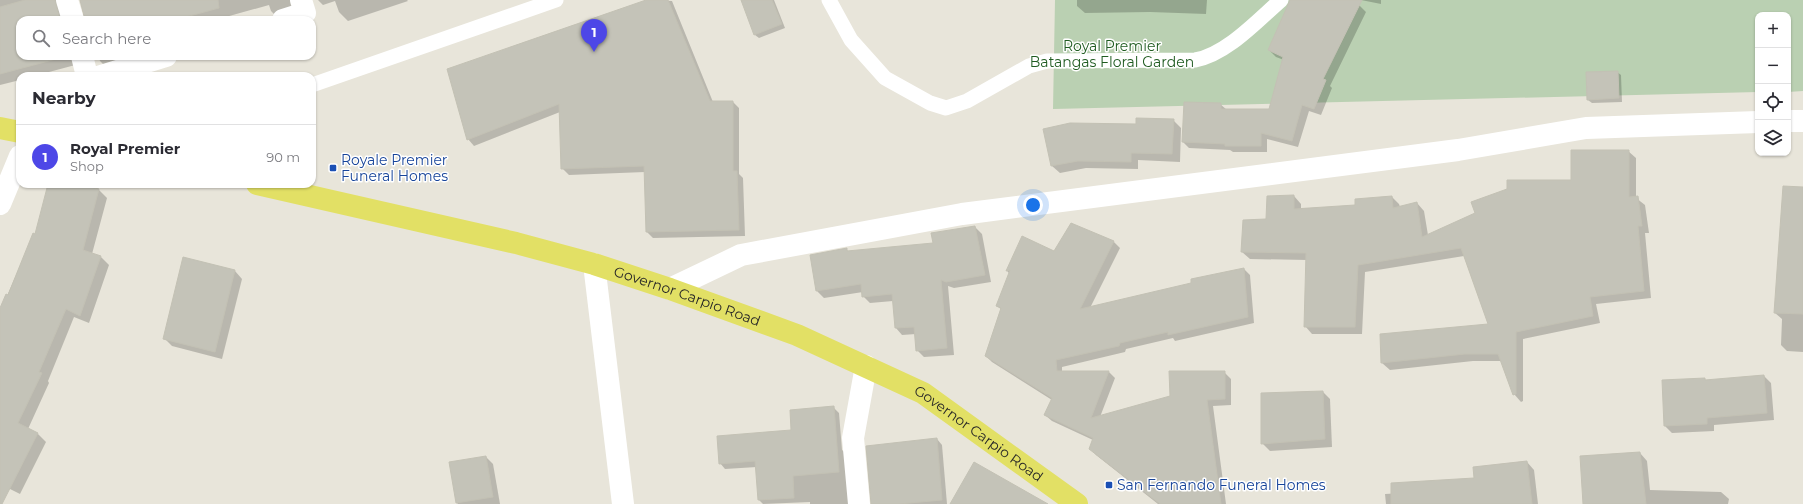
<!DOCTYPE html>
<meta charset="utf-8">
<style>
:root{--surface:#fff;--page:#f7f7f7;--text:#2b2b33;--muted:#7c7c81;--line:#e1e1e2;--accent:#4d47e7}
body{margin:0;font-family:Montserrat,sans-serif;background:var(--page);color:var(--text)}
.controls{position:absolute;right:12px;top:12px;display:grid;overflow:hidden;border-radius:8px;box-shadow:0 1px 3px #0004}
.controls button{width:36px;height:36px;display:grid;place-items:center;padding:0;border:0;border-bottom:1px solid var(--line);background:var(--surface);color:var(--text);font:20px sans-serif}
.you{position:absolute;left:1033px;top:205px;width:14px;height:14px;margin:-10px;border:3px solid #fff;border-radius:50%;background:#1a73e8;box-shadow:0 0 0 6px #1a73e833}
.badge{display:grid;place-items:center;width:26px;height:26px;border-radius:50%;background:var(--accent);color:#fff;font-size:13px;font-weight:700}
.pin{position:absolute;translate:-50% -33px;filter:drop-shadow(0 1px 2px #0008)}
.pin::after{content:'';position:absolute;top:21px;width:14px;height:12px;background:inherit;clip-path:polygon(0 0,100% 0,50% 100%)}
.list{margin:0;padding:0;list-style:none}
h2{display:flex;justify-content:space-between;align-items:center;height:52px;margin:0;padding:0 16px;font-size:17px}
h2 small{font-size:13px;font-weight:400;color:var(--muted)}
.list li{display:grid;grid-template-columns:26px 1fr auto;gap:12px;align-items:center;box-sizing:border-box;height:64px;padding:0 16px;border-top:1px solid var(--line)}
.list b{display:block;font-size:15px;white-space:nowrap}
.list p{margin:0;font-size:13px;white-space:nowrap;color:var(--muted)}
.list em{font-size:13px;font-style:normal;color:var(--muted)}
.icon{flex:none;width:22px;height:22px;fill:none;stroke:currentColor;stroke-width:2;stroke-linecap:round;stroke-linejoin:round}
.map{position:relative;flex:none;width:1803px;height:504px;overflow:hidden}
.search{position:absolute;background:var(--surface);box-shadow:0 1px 3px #0004;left:16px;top:16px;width:300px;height:44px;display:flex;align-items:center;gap:10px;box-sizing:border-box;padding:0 14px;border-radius:12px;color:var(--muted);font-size:15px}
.panel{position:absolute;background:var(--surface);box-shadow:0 1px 3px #0004;left:16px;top:72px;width:300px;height:116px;border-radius:12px}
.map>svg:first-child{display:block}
.cemetery{fill:#bad0b2}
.shadow{fill:#0003}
.building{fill:#c4c3b8;stroke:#c3c1b4}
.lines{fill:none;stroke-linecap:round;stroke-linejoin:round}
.lane{stroke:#fff;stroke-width:15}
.street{stroke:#fff;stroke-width:22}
.primary{stroke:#e2e065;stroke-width:22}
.transit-dot{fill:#1a4fb4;stroke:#fff;stroke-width:1.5}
.labels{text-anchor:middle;stroke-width:3;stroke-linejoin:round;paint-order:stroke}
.park-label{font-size:14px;fill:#1f5b20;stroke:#fff}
.transit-label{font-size:14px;fill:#164399;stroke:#fff;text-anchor:start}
.street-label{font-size:14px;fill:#272727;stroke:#fff}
</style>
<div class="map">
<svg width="1803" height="504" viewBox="0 0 1803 504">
<rect width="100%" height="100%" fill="#e8e5da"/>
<path class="cemetery" d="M1055 0H1803V91L1788 92V15H1758V92L1053 109Z"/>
<g class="shadow">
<path d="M0 0H68L67 20H20V56H82L79 64 34 76H20V80L0 85Z"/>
<path d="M80 0H301L280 20 271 11 269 5 215 20H86Z"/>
<path d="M318 0H407L408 1 348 21 339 12 335 1 323 5Z"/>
<path d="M649 0 672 1 713 102H733L739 108V174L743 178 745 236 653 238 647 232 645 172 569 175 562 168 560 112 474 146 468 139Z"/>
<path d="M751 0H774L785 28 759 38 755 35 743 3Z"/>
<path d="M1077 0H1207L1206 14 1150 12 1085 13 1077 6Z"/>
<path d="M1308 0H1348L1359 5 1366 12 1330 86 1332 88 1321 115 1309 111 1298 147 1267 139V152H1233L1230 150 1189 148 1183 142 1220 104 1227 110H1270L1284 60 1276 57 1269 50Z"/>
<path d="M1361 0H1381V4Z"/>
<path d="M98 56H158L109 70 100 61Z"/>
<path d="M1617 72 1621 75 1622 102 1592 103 1588 100Z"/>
<path d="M1173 120 1181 128 1180 162 1138 160V169L1086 168 1060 173 1052 166 1044 130 1137 125Z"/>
<path d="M1628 151 1636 158V198L1645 205 1649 233H1645L1651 298 1596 304 1600 323 1523 339V401L1521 402 1514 394 1502 361H1473L1390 370 1382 363 1489 325 1464 256 1365 272 1362 334H1312L1305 326 1307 260 1250 259 1242 252 1267 220 1268 197 1294 196 1301 204V209L1356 206 1392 197 1399 204 1400 207 1417 203 1424 211 1428 235 1572 181Z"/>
<path d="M49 184H74L99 190 107 198 92 254 101 257 109 265 89 323 74 317 48 381 49 383 28 429 38 434 46 442 20 494 0 484V312L34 234 36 235Z"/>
<path d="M1803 211V352L1787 351 1781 345 1782 319 1775 313Z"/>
<path d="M975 227 982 234 991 282 954 288 948 286 954 355 924 357 917 350 916 334 902 335 896 328 893 301 870 303 863 296V292L824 298 817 291 846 249 849 252 934 244Z"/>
<path d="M1113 241 1120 248 1090 308 1193 284 1244 269 1250 275 1254 323 1175 341 1173 338 1126 349 1125 352 1062 367V372H1109L1115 378 1100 417 1171 397 1224 372 1231 379V405L1213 406 1226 504H1158L1096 455 1090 448 1093 440 1052 421 1045 415 1052 400 992 362 986 356 1002 310 997 306 1010 274 1007 271 1055 252Z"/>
<path d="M184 259 235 271 242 279 222 359 172 346 164 338Z"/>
<path d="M1764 376 1771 383 1774 420 1714 425V431L1672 433 1665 426 1705 379 1706 381Z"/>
<path d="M1323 392 1330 399 1332 447 1270 451 1262 443Z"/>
<path d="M833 407 839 413 842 450 847 454 851 504H810V502L763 504 759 500 757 467 725 469 720 463 792 431Z"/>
<path d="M937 439 942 445 947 504H872Z"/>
<path d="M1640 453 1647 461 1650 490 1721 492 1729 499 1728 504H1584Z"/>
<path d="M486 457 493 464 500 504H458L457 503Z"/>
<path d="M1527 462 1534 470 1538 504H1386L1385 494 1402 493 1475 479Z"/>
</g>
<g class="building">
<path d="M25 0H55L60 20H20V56H55L56 59 0 74V7Z"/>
<path d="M80 0H218L219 8 175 20H85Z"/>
<path d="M646 0H668L710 101H733V171H737L739 230 646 232 644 166 561 169 559 104 467 140 447 69Z"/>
<path d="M741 0H772L782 24 754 35Z"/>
<path d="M1290 0H1362L1323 79 1326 80 1314 109 1302 105 1292 141 1261 133V146H1225V144L1182 142 1184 102 1221 103V109H1269L1283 57 1268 50Z"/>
<path d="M1618 71 1619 98 1587 100 1586 72Z"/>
<path d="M1136 118 1174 119 1172 154 1131 153V162L1078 161 1051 166 1043 129 1070 123 1136 124Z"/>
<path d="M1571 150H1629V197L1638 196 1642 226H1638L1644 291 1590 297 1593 316 1516 332V394L1513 395 1498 354H1465L1381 363 1380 334 1488 324 1461 248 1358 265 1355 327H1304L1306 253 1241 252 1243 220 1266 219 1267 196 1294 195V209L1355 205V199L1392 196 1393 208 1417 202 1422 237 1475 213 1471 202 1507 189V180H1571Z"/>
<path d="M48 184H78L99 189 83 250 101 256 80 316 66 309 39 372 42 373 18 423 38 433 2 504H0V308L6 294 8 295 33 233 35 234Z"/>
<path d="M1783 186 1803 187V314L1774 313Z"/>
<path d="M1071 223 1114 241 1080 309 1191 283V279L1244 268 1248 317 1168 335V332L1120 343 1119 346 1056 360 1057 371H1109L1091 418 1170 396 1169 371H1225V399L1207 400 1221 504H1160L1089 449 1093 438 1044 415 1052 398 985 356 1001 308 996 306 1010 270 1006 271 1022 236 1054 251Z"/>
<path d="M975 226 985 275 946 282 941 280 947 348 916 351 914 327 895 328 892 294 862 297 861 284 816 291 810 255 847 248V251L933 243 931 233Z"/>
<path d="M183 257 235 270 215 352 163 339Z"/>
<path d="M1764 375 1767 413 1707 418V424L1664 426 1662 380 1705 378V380Z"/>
<path d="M1323 391 1325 439 1261 444V393Z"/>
<path d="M834 406 839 472 793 476 794 498 758 500 755 461 719 464 717 436 791 430 790 410Z"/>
<path d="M937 438 942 500 899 504H871L866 446Z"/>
<path d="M1640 452 1646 504H1583L1580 456Z"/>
<path d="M486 456 493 497 456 503 449 462Z"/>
<path d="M1527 461 1532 504H1391V483L1474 478 1473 467Z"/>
<path d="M974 462 1048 504H950Z"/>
</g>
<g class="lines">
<g class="lane">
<path d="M829 0 851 40 885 78 930 103 946 108 967 101 1029 66 1047 61 1195 60C1226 55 1258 20 1281 0"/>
<path d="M312 85 556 0"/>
</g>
<g class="street">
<path d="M67 0 73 20"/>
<path d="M283 20 305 13 301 0"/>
<path d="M82 56 87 76"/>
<path d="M101 76 166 56"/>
<path d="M1788 121H1803"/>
<path d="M0 204 20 156"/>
<path d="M594 264 623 504"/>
<path d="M670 289 741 255 962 214 1458 150 1586 128 1758 122"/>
<path d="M859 504 853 438 866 366"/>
</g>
<g class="primary">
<path d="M0 128 20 132"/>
<path id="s1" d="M257 184 516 243 594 264 670 289 797 335 923 393 1077 504"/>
</g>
</g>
<g class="transit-dot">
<rect x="329" y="164" width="8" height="8" rx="2"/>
<rect x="1105" y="481" width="8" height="8" rx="2"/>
</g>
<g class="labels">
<g class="park-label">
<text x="1112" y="51">Royal Premier<tspan x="1112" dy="16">Batangas Floral Garden</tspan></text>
</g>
<g class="transit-label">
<text x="341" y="165">Royale Premier<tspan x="341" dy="16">Funeral Homes</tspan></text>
<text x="1117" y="490">San Fernando Funeral Homes</text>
</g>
<g class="street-label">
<text dy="5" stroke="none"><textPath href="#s1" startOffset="445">Governor Carpio Road</textPath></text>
<text dy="5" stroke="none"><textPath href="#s1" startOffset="769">Governor Carpio Road</textPath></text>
</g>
</g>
</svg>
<div class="controls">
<button>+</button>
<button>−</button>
<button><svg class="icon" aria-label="locate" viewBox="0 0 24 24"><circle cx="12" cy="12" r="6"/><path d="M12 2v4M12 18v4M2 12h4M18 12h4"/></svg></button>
<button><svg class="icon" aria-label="layers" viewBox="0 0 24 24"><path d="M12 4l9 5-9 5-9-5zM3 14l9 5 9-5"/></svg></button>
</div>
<div class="you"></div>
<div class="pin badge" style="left:594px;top:52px">1</div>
<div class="search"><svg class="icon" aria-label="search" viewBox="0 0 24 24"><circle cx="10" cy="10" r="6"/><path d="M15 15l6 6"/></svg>Search here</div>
<section class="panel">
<h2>Nearby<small></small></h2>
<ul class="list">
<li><span class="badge">1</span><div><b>Royal Premier</b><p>Shop</p></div><em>90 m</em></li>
</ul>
</section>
</div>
